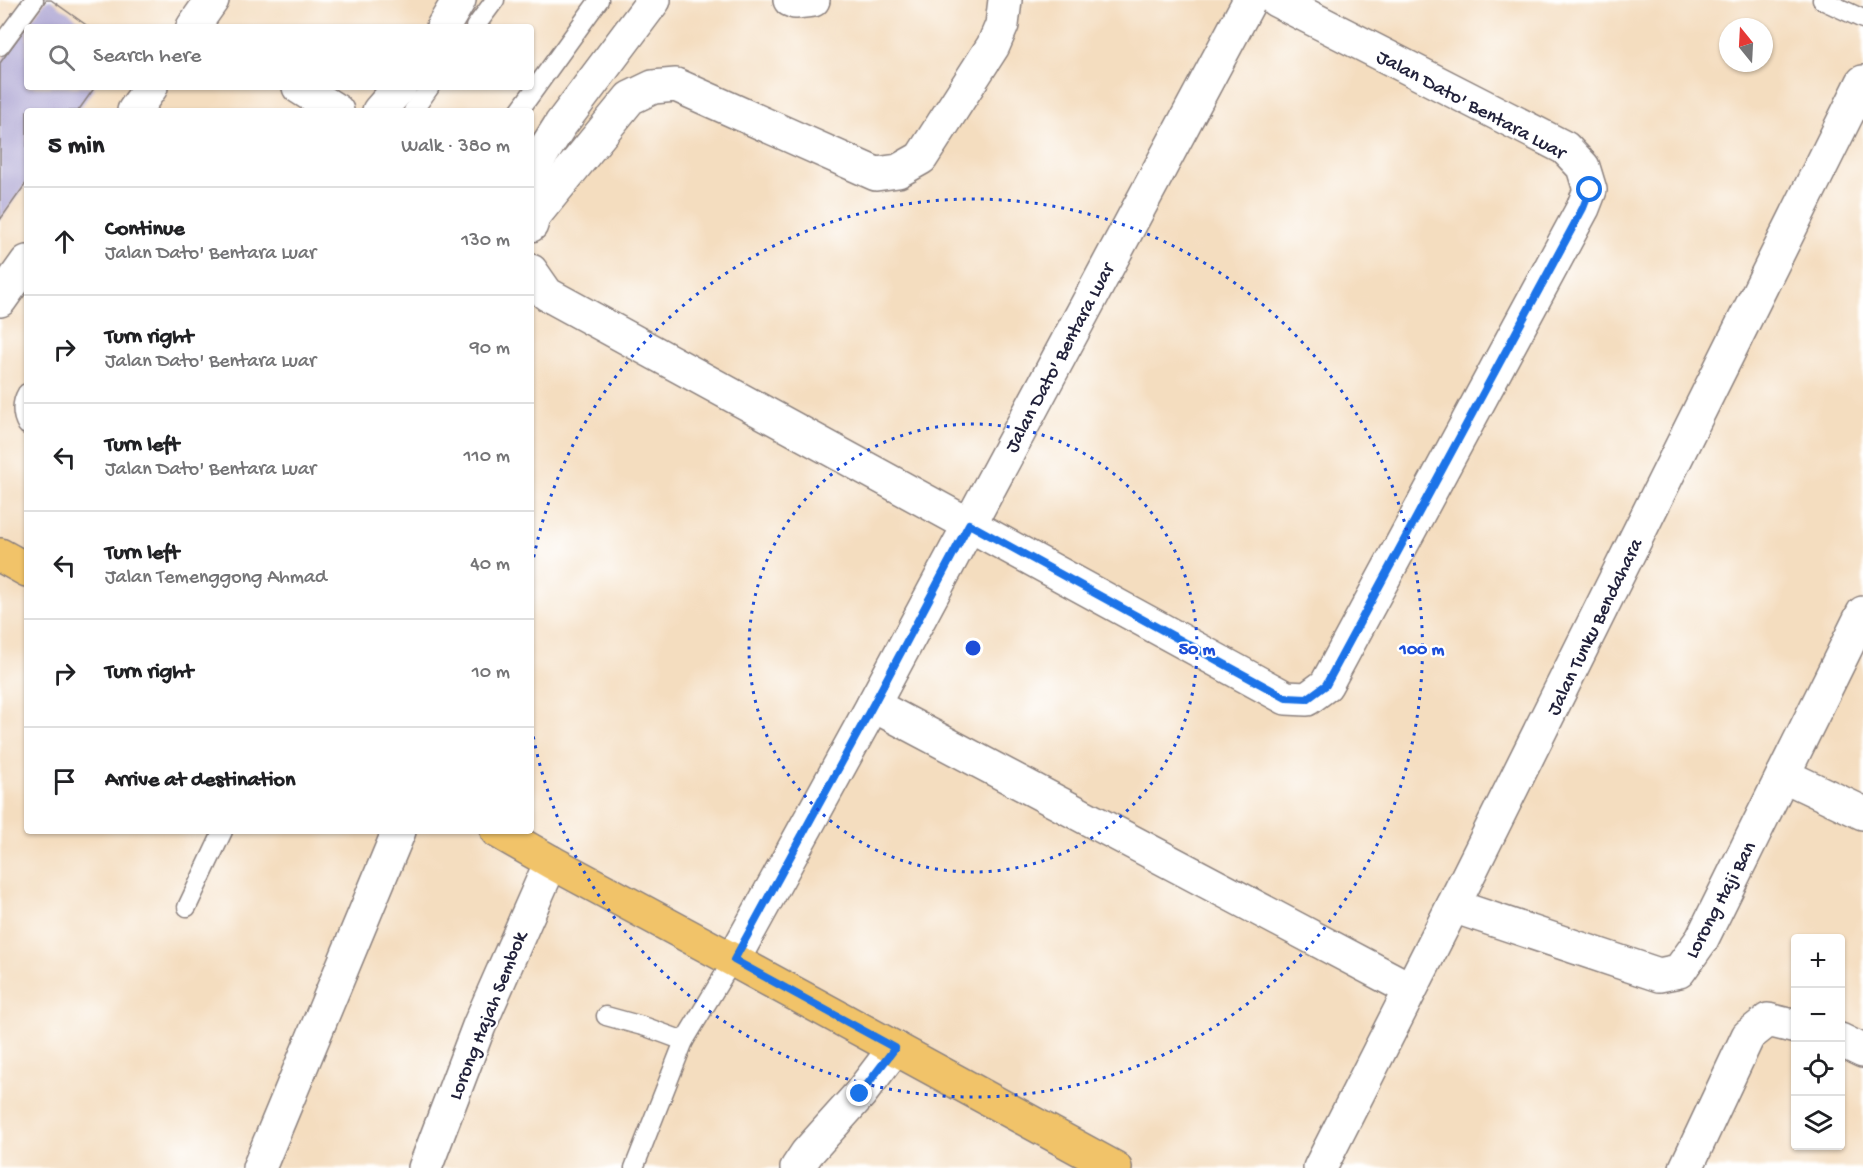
<!DOCTYPE html>
<meta charset="utf-8">
<style>
:root{--surface:#fff;--page:#f6f6f6;--text:#202124;--muted:#757577;--line:#e0e0e0}
body{margin:0;font-family:"Gochi Hand",sans-serif;background:var(--page);color:var(--text)}
.controls{position:absolute;right:18px;bottom:18px;display:grid;overflow:hidden;border-radius:6px;box-shadow:0 2px 4px #0004}
.controls button{width:54px;height:54px;display:grid;place-items:center;padding:0;border:0;border-bottom:2px solid var(--line);background:var(--surface);color:var(--text);font:30px sans-serif}
.compass{position:absolute;left:1719px;top:18px;width:54px;height:54px;border-radius:50%;background:var(--surface);box-shadow:0 2px 4px #0004;rotate:342deg}
.stop{position:absolute;width:18px;height:18px;margin:-14px;border:4px solid #1a73e8;border-radius:50%;background:#fff}
.stop.end{background:#1a73e8;border-color:#fff;box-shadow:0 2px 6px #0008}
.list{margin:0;padding:0;list-style:none}
h2{display:flex;justify-content:space-between;align-items:center;height:78px;margin:0;padding:0 24px;font-size:26px}
h2 small{font-size:20px;font-weight:400;color:var(--muted)}
.list li{display:grid;grid-template-columns:39px 1fr auto;gap:18px;align-items:center;box-sizing:border-box;height:108px;padding:0 24px;border-top:2px solid var(--line)}
.list b{display:block;font-size:22px;white-space:nowrap}
.list p{margin:0;font-size:20px;white-space:nowrap;color:var(--muted)}
.list em{font-size:20px;font-style:normal;color:var(--muted)}
.icon{flex:none;width:33px;height:33px;fill:none;stroke:currentColor;stroke-width:2;stroke-linecap:round;stroke-linejoin:round}
.map{position:relative;flex:none;width:1863px;height:1168px;overflow:hidden}
.search{position:absolute;background:var(--surface);box-shadow:0 2px 4px #0004;left:24px;top:24px;width:510px;height:66px;display:flex;align-items:center;gap:15px;box-sizing:border-box;padding:0 21px;border-radius:6px;color:var(--muted);font-size:22px}
.panel{position:absolute;background:var(--surface);box-shadow:0 2px 4px #0004;left:24px;top:108px;width:510px;height:726px;border-radius:6px}
.map>svg:first-child{display:block}
.building{fill:#b0a9d4}
.lines{fill:none;stroke-linecap:round;stroke-linejoin:round}
.service-casing{stroke:#8b807d;stroke-width:21}
.minor-casing{stroke:#8b807d;stroke-width:36}
.tertiary-casing{stroke:#8b807d;stroke-width:36}
.primary-casing{stroke:#8b807d;stroke-width:36}
.service{stroke:#fff;stroke-width:18}
.minor{stroke:#fff;stroke-width:33}
.tertiary{stroke:#fff;stroke-width:33}
.primary{stroke:#f1c369;stroke-width:33}
.route{stroke:#1a73e8;stroke-width:8}
.ring{fill:none;stroke:#1d4ed8;stroke-width:3;stroke-dasharray:3 6}
.labels{text-anchor:middle;stroke-width:4.5;stroke-linejoin:round;paint-order:stroke}
.street-label{font-size:20px;fill:#22223b;stroke:#fff}
.centre{fill:#1d4ed8;stroke:#fff;stroke-width:3}
.ring-label{font-size:18px;text-anchor:middle;font-weight:bold;fill:#1d4ed8;stroke:#fff;stroke-width:4.5;stroke-linejoin:round;paint-order:stroke}
</style>
<div class="map">
<svg width="1863" height="1168" viewBox="0 0 1863 1168">
<rect width="100%" height="100%" fill="#fff"/>
<filter id="ink" filterUnits="userSpaceOnUse"><feTurbulence type="fractalNoise" baseFrequency=".0167" numOctaves="2"/><feDisplacementMap in="SourceGraphic" scale="12" xChannelSelector="R" yChannelSelector="G"/><feConvolveMatrix kernelMatrix="1 2 1 2 8 2 1 2 1" color-interpolation-filters="sRGB"/></filter>
<filter id="wash" filterUnits="userSpaceOnUse"><feTurbulence type="fractalNoise" baseFrequency=".008" numOctaves="4" result="noise"/><feDisplacementMap in="SourceGraphic" scale="24" xChannelSelector="R" yChannelSelector="G"/><feGaussianBlur stdDeviation="1.35" result="paint"/><feColorMatrix in="noise" values="0 0 0 0 0 0 0 0 0 0 0 0 0 0 0 0 0 1.4 0 .05"/><feComposite in="paint" operator="in"/></filter>
<g filter="url(#wash)">
<rect width="100%" height="100%" fill="#f4ddbf"/>
<g id="blocks">
<path class="building" d="M46 0H51L89 27H27V87H95L78 111H27V182L0 220V63Z"/>
</g>
</g>
<g filter="url(#ink)">
<use href="#blocks" fill-opacity="0" stroke="#8b807d" stroke-width="1.5"/>
<g class="lines">
<defs>
<g id="service">
<path d="M1822 0 1863 19"/>
<path d="M475 27 495 0"/>
<path d="M0 46 34 0"/>
<path d="M413 111 430 87"/>
<path d="M519 111 599 0"/>
<path d="M27 393C21 403 21 415 27 425"/>
<path d="M187 907 223 831"/>
<path d="M606 1016 646 1027 684 1041 733 960"/>
<path d="M634 1168 684 1041"/>
</g>
<g id="minor">
<path d="M790 0 795 2 813 0"/>
<path d="M193 27 212 0"/>
<path d="M443 27 459 0"/>
<path d="M299 87 337 111"/>
<path d="M134 111 151 87"/>
<path d="M379 111 400 87"/>
<path d="M531 181 535 165 561 124 654 0"/>
<path d="M531 225 533 217 630 98 653 87 676 85 876 174 898 171 921 158 993 46 1002 25 1005 0"/>
<path d="M531 271 547 294 1286 698 1307 699 1326 685 1583 208 1590 190 1583 167 1565 148 1276 0"/>
<path d="M0 300 27 262"/>
<path d="M873 705 1410 989"/>
<path d="M1783 775 1863 813"/>
<path d="M1453 906 1659 975 1679 971 1702 939 1863 613"/>
<path d="M733 960 873 705 1250 0"/>
<path d="M1840 1040 1863 1051"/>
<path d="M259 1168 399 831"/>
<path d="M425 1168 479 1026 551 862"/>
<path d="M797 1168 807 1153 860 1094 895 1048"/>
<path d="M1686 1168 1748 1036 1768 1020 1796 1027"/>
</g>
<path id="tertiary" d="M1320 1168 1453 906 1863 82"/>
<g id="primary">
<path d="M0 555 27 570"/>
<path d="M497 831 551 862 733 960 1115 1168"/>
</g>
</defs>
<use href="#service" class="service-casing"/>
<use href="#minor" class="minor-casing"/>
<use href="#tertiary" class="tertiary-casing"/>
<use href="#primary" class="primary-casing"/>
<use href="#service" class="service"/>
<use href="#minor" class="minor"/>
<use href="#tertiary" class="tertiary"/>
<use href="#primary" class="primary"/>
</g>
</g>
<g class="lines" filter="url(#ink)">
<path class="route" d="M860 1094 895 1048 734 960 873 705 969 524 1286 698 1307 699 1326 685 1583 208 1590 190"/>
</g>
<g class="ring">
<circle cx="973" cy="648" r="224"/>
<path d="M532 566A449 449 0 1 1 532 730"/>
</g>
<g class="labels">
<g class="street-label">
<text transform="translate(1472 103) rotate(28)" y="7">Jalan Dato' Bentara Luar</text>
<text transform="translate(1058 357) rotate(-62)" y="7">Jalan Dato' Bentara Luar</text>
<text transform="translate(1593 626) rotate(-64)" y="7">Jalan Tunku Bendahara</text>
<text transform="translate(1719 899) rotate(-62)" y="7">Lorong Haji Ban</text>
<text transform="translate(486 1015) rotate(-68)" y="7">Lorong Hajah Sembok</text>
</g>
</g>
<circle cx="973" cy="648" r="9" class="centre"/>
<g class="ring-label">
<text x="1197" y="654">50 m</text>
<text x="1422" y="654">100 m</text>
</g>
</svg>
<div class="controls">
<button>+</button>
<button>−</button>
<button><svg class="icon" aria-label="locate" viewBox="0 0 24 24"><circle cx="12" cy="12" r="6"/><path d="M12 2v4M12 18v4M2 12h4M18 12h4"/></svg></button>
<button><svg class="icon" aria-label="layers" viewBox="0 0 24 24"><path d="M12 4l9 5-9 5-9-5zM3 14l9 5 9-5"/></svg></button>
</div>
<svg class="compass" viewBox="-18 -18 36 36"><path d="M0-13l5 13h-10z" fill="#e53935"/><path d="M0 13l5-13h-10z" fill="#757577"/></svg>
<div class="stop" style="left:1590px;top:190px"></div>
<div class="stop end" style="left:860px;top:1094px"></div>
<div class="search"><svg class="icon" aria-label="search" viewBox="0 0 24 24"><circle cx="10" cy="10" r="6"/><path d="M15 15l6 6"/></svg>Search here</div>
<section class="panel">
<h2>5 min<small>Walk · 380 m</small></h2>
<ul class="list">
<li><svg class="icon" aria-label="ahead" viewBox="0 0 24 24"><path d="M12 20V5M6 11l6-6 6 6"/></svg><div><b>Continue</b><p>Jalan Dato' Bentara Luar</p></div><em>130 m</em></li>
<li><svg class="icon" aria-label="right" viewBox="0 0 24 24"><path d="M7 20v-9h11M14 6l5 5-5 5"/></svg><div><b>Turn right</b><p>Jalan Dato' Bentara Luar</p></div><em>90 m</em></li>
<li><svg class="icon" aria-label="left" viewBox="0 0 24 24"><path d="M17 20v-9H6M10 6l-5 5 5 5"/></svg><div><b>Turn left</b><p>Jalan Dato' Bentara Luar</p></div><em>110 m</em></li>
<li><svg class="icon" aria-label="left" viewBox="0 0 24 24"><path d="M17 20v-9H6M10 6l-5 5 5 5"/></svg><div><b>Turn left</b><p>Jalan Temenggong Ahmad</p></div><em>40 m</em></li>
<li><svg class="icon" aria-label="right" viewBox="0 0 24 24"><path d="M7 20v-9h11M14 6l5 5-5 5"/></svg><div><b>Turn right</b></div><em>10 m</em></li>
<li><svg class="icon" aria-label="arrive" viewBox="0 0 24 24"><path d="M6 21V4h12l-3 4 3 4H6"/></svg><div><b>Arrive at destination</b></div></li>
</ul>
</section>
</div>
